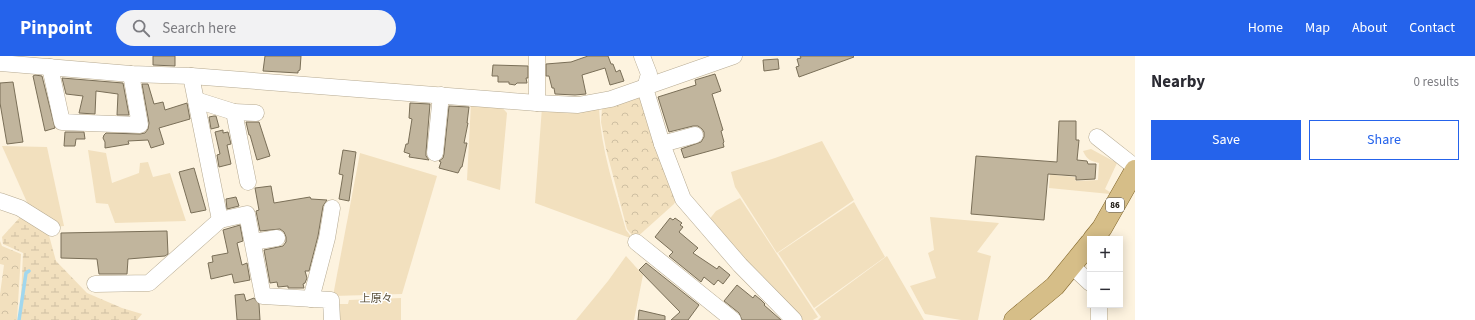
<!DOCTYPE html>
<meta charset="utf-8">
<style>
:root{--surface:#fff;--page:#f2f2f3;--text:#2b2b33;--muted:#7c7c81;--line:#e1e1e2;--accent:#2563eb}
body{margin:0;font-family:"Source Sans 3","Noto Sans JP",sans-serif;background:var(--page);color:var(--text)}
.controls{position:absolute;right:12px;bottom:12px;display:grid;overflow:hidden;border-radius:0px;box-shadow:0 2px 10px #0003}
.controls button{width:36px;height:36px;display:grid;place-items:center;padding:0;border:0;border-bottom:1px solid var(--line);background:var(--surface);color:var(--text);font:20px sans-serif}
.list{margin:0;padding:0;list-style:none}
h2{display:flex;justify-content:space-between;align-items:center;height:52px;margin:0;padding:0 16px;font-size:17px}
h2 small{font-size:13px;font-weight:400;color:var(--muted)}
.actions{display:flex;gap:8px;padding:12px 16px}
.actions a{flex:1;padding:9px 0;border:1px solid var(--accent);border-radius:0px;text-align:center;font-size:14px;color:var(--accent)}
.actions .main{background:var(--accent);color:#fff}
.icon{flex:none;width:22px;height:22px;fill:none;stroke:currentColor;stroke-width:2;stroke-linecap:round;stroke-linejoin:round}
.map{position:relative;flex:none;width:1135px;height:264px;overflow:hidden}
header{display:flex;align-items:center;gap:24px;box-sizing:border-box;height:56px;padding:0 20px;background:var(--accent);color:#fff}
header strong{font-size:19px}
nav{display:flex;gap:22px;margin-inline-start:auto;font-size:14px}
.search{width:280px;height:36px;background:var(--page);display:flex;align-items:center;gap:10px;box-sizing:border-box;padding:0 14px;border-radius:22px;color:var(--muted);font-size:15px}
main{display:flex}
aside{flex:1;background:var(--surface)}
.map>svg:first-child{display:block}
.green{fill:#f2e0be}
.forest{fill:url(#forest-crowns)}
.wetland{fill:url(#wetland-marsh)}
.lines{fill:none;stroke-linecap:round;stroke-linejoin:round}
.stream{stroke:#a1d7ee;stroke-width:3.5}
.building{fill:#c1b59d;stroke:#7a6f58}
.minor-casing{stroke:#b6aa92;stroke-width:17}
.major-casing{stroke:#7f6327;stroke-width:21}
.minor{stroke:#fff;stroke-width:16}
.major{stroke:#d6be88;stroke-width:20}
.labels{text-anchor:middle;stroke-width:3;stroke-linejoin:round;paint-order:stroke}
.shield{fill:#fff;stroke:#585550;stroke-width:1}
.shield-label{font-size:9px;font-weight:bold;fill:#100c05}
.neighbourhood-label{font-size:11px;fill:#584e38;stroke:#fff}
</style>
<header>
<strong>Pinpoint</strong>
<div class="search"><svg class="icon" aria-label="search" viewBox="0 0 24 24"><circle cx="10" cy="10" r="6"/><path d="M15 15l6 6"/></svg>Search here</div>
<nav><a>Home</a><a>Map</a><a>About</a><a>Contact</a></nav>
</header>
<main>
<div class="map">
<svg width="1135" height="264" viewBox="0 0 1135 264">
<defs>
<pattern id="forest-crowns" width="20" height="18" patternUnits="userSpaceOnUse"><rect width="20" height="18" fill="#f2e0be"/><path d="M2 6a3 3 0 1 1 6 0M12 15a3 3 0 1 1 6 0" fill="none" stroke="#cebfa2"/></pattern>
<pattern id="wetland-marsh" width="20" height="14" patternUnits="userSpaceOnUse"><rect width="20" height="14" fill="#f2e0be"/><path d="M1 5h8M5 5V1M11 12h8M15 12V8" fill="none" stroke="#cebfa2"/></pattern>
</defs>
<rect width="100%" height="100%" fill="#fdf3df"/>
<g class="green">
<path d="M471 47 499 48 507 57 500 134 467 124Z"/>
<path d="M542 51 599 53C601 94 615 134 626 174L633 183 535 147Z"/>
<path d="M822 85 854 144 777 197 735 131 731 116 775 102Z"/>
<path d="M2 90 47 91 64 170 55 171 30 153Z"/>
<path d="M1091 93 1117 107 1105 133 1110 136V138L1049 132 1051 106H1056L1055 119 1075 121 1076 125 1098 124 1099 107C1091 105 1087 104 1083 95Z"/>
<path d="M88 94 106 97 112 127 139 117 140 107 148 106 153 121 170 117 186 165 115 167 108 148 96 147Z"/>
<path d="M360 97 437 120 402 238 333 240Z"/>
<path d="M740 142 818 261 813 264H801L708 165 716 155Z"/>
<path d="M854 146 885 201 814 252 778 197Z"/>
<path d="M930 161 999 167 977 196 991 200 978 264H961L925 258 910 230 936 222 928 197 934 194Z"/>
<path d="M626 200 643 219 634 264H576L608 225Z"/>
<path d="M887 200 924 264H818L821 261 815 253Z"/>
<path d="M401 242V264H335V248H348L349 244Z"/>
</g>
<g class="forest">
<path d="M643 38 678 140 674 148 635 183 627 173 606 93 601 66 602 51Z"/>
<path d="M0 185 2 190 21 198 17 264H0V238L4 209 0 208Z"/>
</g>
<path class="wetland" d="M22 159 47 172 56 205 87 237 122 252 142 258 137 264H20L23 197 3 188 2 181Z"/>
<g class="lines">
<path class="stream" d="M19 264 26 217 29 215"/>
</g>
<g class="building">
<path d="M153 0H175V10L153 9Z"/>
<path d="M265 0H301L300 14 298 15V17L263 15Z"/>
<path d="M588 0H608L611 8H613L616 16 620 14 624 25 610 29 605 12 582 19 586 38 575 39 555 38 554 32H552L549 20H546V8L571 6Z"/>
<path d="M800 0H853L854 1 799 21 796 11 799 10 797 3 801 2Z"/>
<path d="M778 3 779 13 764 15 763 4Z"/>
<path d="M493 9 528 10V22H526L527 27H517L515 29 509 28V26H498V20H492Z"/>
<path d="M715 18 721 35 712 38 723 74 721 75 724 86 723 87 724 91 684 102 681 93 701 86 704 81V76L702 73 698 70H693L669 76 658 41 696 29 695 24Z"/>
<path d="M35 19 42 20 55 72 45 75 33 20Z"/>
<path d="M62 22 123 27 129 59H117L118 38 96 35 95 58 79 57 83 40 66 38Z"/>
<path d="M13 26 23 86 7 88 0 47V27Z"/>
<path d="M142 28H148L154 48 163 46 165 54 187 47 190 63 159 72 164 88 151 92 148 84 128 85 129 88 105 92V86L103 82 104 79 106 77 140 78 145 77 148 73 149 67Z"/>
<path d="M410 47 430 48 426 96V100L429 104 409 101 410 98 404 96 406 88H408L412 63 409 62Z"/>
<path d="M449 50 469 51 467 67H468L464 87H467L462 111H461L458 117 439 112 441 106 439 105 443 102 444 98Z"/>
<path d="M214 60H216L219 71 211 73 209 61Z"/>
<path d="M1059 65H1076V84H1079L1077 104 1087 105 1088 108H1096L1095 123 1076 124V120L1048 118 1044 164 971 158 976 100 1057 106Z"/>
<path d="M246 66H259L270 100 257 104 250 79H249Z"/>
<path d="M223 74V77L228 76 231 88 227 89 231 108 219 111 217 99 220 98 215 76Z"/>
<path d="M65 76H84L85 83H76L75 90H64Z"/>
<path d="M343 94 356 96 349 145 339 143 343 119 339 118Z"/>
<path d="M194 112 206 154 191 157 179 116Z"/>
<path d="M271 130 274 147 310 141 311 143 327 144 323 150 318 180 309 215H305L307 222 305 227 303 228 304 232H288V230L278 231 277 226 270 227 264 194 283 190 286 186V181L284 176 280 173 260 175 256 155 259 154 255 132Z"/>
<path d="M236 141 239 150 227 153 226 143Z"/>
<path d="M670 162 673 164 675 162 682 167 680 169 683 171 679 176 698 192 693 197 717 213 719 210 730 219 723 228 718 224 714 229 704 221 701 226 669 200 673 196 655 181Z"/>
<path d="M240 169 243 185 237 187 242 209 247 207 250 224 234 227 232 218 211 223 208 207 213 206 212 200 228 197 223 174Z"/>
<path d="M167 175 168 198 165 200 128 203 127 218H99L97 203 61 202V177Z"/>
<path d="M646 207 699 249 688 264H671L680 256 639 214Z"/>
<path d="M737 229 753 242 755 239 761 244 765 248 764 249 781 264H742L739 257 724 245Z"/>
<path d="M244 238 246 245 254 242 259 248 260 264H237L235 239Z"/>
<path d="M639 254 665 260V264H638Z"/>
</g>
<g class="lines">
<defs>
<g id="minor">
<path d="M642 0 649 18 645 32 662 88 683 143 740 209 794 264"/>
<path d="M0 7 131 18 191 20 537 47 578 49 611 43 734 0"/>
<path d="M50 11 62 66 140 69 131 18"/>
<path d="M191 20 220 164 247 158 263 240 331 244 332 264"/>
<path d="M196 44 234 56 248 126"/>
<path d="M537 47V0"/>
<path d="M234 56 256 57"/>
<path d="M1097 81 1135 111"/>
<path d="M662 88 695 79"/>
<path d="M435 97 441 39"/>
<path d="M0 145 20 152 52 172"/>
<path d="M253 186 277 182"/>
<path d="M636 186 733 264"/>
<path d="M1072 210 1090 227"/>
<path d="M95 228 149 227 220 164"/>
<path d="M311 243 327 182 332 152"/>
<path d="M1099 264V249"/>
</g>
<g id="major">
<path d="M1093 183 1102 172 1135 114"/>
<path d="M1014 264 1055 230 1090 187"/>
</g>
</defs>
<use href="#minor" class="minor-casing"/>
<use href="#major" class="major-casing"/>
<use href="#minor" class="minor"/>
<use href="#major" class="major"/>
</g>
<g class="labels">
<rect class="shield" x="1106" y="142" width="18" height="14" rx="3"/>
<g class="shield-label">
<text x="1115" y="152">86</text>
</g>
<g class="neighbourhood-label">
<text x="376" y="246">上原々</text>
</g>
</g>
</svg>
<div class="controls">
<button>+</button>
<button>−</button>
</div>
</div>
<aside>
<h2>Nearby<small>0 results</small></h2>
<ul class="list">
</ul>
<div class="actions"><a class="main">Save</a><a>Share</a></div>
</aside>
</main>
